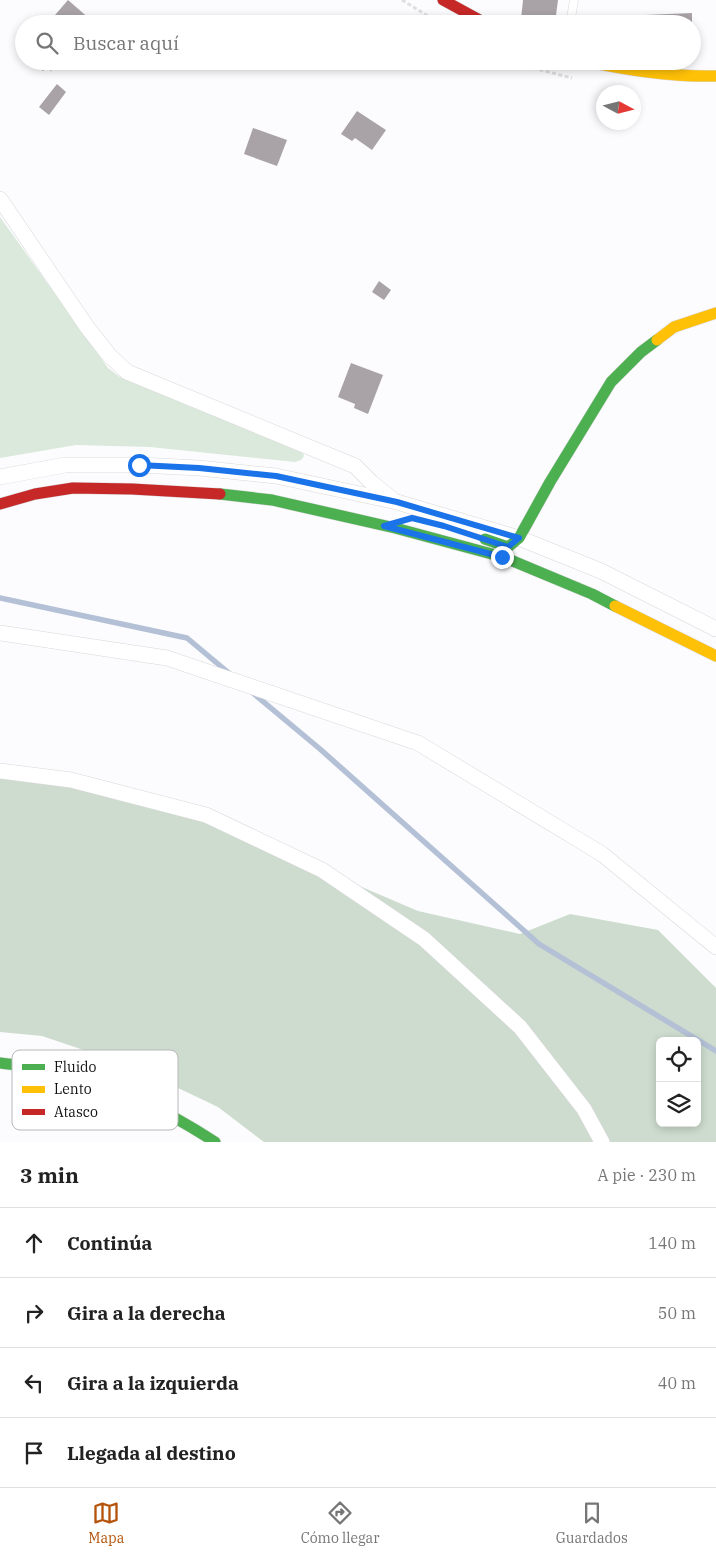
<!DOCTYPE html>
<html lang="es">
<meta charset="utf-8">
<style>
:root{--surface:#fff;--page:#f2f2f2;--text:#222;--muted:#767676;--line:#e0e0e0;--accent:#b45309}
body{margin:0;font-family:"IBM Plex Serif",serif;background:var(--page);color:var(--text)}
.controls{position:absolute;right:15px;bottom:15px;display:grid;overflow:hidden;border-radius:8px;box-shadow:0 2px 8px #0003}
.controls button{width:45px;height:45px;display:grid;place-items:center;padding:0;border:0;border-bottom:1px solid var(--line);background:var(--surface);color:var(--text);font:25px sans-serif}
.compass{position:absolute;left:596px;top:85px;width:45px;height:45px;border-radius:50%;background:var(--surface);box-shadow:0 2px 8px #0003;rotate:97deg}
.stop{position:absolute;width:15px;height:15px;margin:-11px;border:4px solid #1a73e8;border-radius:50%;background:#fff}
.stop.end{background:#1a73e8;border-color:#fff;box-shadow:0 1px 5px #0008}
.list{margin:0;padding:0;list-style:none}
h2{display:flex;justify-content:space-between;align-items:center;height:65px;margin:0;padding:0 20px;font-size:21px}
h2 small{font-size:16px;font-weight:400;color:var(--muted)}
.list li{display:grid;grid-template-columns:32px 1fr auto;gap:15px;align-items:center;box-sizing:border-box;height:70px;padding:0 20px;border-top:1px solid var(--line)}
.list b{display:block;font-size:19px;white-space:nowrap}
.list em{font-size:16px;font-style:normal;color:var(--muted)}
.icon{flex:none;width:28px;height:28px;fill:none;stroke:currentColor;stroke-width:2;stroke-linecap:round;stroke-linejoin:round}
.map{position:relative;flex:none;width:716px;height:1142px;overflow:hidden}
.search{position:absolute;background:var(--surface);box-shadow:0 2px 8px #0003;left:15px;right:15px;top:15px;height:55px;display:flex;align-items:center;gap:12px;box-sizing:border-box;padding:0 18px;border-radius:28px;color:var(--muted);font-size:19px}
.sheet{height:345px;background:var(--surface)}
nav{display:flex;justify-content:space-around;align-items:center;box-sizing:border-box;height:70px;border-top:1px solid var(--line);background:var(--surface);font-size:14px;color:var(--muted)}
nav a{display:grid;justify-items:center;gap:2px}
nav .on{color:var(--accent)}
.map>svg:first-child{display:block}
.green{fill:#dae9db}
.forest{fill:#cddcce;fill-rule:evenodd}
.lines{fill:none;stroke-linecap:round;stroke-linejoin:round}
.stream{stroke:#b4c0d5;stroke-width:5.5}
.building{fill:#a9a3a8}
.lane-casing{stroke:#d8d8da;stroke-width:9}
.street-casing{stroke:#d8d8da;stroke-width:16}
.fast-casing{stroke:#d8d8da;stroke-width:12}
.slow-casing{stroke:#d8d8da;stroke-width:12}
.jam-casing{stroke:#d8d8da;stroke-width:12}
.path{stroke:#dfdfe0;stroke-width:3;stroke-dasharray:4 2.5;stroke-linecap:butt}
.lane{stroke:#fff;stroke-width:8}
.street{stroke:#fff;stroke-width:15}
.fast{stroke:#4caf50;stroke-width:11}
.slow{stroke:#ffc107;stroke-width:11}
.jam{stroke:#c62828;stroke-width:11}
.route{stroke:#1a73e8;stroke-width:6}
.key{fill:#fff;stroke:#b8b8b8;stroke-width:1}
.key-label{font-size:14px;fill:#131314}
</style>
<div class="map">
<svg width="716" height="1142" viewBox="0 0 716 1142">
<rect width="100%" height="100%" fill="#fcfcfe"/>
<path class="green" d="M0 217 108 368 120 377 302 450 304 456 301 460 295 462 150 447 76 445 0 458Z"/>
<path class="forest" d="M0 771 206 815 322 870 418 911 520 934 570 914 658 930 716 988V1142H264L218 1107 134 1067 42 1036 0 1032ZM660 1041H697V1123H660Z"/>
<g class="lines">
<g class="stream">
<path d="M0 598 187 638 230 674"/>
<path d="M253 693 320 749 539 944 716 1051"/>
</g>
</g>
<g class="building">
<path d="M68 0 91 20 88 24H52L49 22Z"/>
<path d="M523 0H558L555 23 521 19Z"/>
<path d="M692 13V24H646L645 15Z"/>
<path d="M30 61H52L56 64 51 71 47 67 43 71Z"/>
<path d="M57 84 66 92 49 115 39 107Z"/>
<path d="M357 111 386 130 372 150 355 138 352 141 341 134Z"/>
<path d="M253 128 287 140 277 166 244 154Z"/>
<path d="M379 281 391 290 384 300 372 292Z"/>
<path d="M351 363 383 375 368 414 354 408 355 404 338 397Z"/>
</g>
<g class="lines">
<defs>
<path id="lane" d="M570 24 574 0"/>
<g id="street">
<path d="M0 199 87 327 109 355 127 372 355 466 372 483 391 498"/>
<path d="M0 477 65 465H139L199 468 276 476 397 502 519 538 601 571 716 629"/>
<path d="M0 633 167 658 418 743 602 854 716 947"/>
<path d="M0 771 71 780 206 815 322 870 424 939 520 1027 584 1109 602 1142"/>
</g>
<g id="fast">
<path d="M220 494 272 500 395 528 503 557 592 594 615 606"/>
<path d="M485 539 508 547 519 538 550 482 611 382 641 352 657 340"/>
<path d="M0 1063C22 1066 44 1067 65 1073 118 1087 169 1112 215 1142"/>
</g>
<g id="slow">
<path d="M584 61C628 70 671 77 716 76"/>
<path d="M657 340 674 327 716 313"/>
<path d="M615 606 716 656"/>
</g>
<g id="jam">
<path d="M443 0 487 24"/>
<path d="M0 504 35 494 73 488 132 489 220 494"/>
</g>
</defs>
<use href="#lane" class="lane-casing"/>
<use href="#street" class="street-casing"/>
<use href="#fast" class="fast-casing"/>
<use href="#slow" class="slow-casing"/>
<use href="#jam" class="jam-casing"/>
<g class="path">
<path d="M402 0 441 24"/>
<path d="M515 61 529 67 572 78"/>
</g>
<use href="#lane" class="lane"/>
<use href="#street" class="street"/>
<use href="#fast" class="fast"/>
<use href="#slow" class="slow"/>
<use href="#jam" class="jam"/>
</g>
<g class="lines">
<path class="route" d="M139 465 199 468 276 476 397 502 519 538 508 547 444 526 412 518 384 526 502 557"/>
</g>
<rect x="12" y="1050" width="166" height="80" rx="8" class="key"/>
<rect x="22" y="1064" width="23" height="6" fill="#4caf50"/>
<rect x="22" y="1086" width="23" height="7" fill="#ffc107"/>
<rect x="22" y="1109" width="23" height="6" fill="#c62828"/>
<g class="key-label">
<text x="54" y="1072">Fluido</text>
<text x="54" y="1094">Lento</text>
<text x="54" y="1117">Atasco</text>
</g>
</svg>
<div class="controls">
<button><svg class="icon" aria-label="locate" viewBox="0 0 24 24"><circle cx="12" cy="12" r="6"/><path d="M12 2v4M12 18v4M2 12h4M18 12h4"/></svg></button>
<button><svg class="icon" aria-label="layers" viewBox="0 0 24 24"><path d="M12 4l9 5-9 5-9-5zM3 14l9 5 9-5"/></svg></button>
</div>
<svg class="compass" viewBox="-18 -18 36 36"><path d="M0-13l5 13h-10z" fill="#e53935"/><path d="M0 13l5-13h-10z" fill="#767676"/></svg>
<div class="stop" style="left:139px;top:465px"></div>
<div class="stop end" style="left:502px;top:557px"></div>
<div class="search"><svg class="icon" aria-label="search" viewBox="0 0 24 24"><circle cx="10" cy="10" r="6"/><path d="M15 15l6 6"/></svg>Buscar aquí</div>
</div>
<section class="sheet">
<h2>3 min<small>A pie · 230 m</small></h2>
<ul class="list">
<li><svg class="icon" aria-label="ahead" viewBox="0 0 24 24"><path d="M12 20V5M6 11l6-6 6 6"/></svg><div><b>Continúa</b></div><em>140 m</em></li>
<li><svg class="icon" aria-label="right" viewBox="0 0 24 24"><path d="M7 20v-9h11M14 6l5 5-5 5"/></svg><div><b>Gira a la derecha</b></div><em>50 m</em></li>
<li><svg class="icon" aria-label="left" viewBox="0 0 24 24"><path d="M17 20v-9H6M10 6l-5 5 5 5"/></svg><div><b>Gira a la izquierda</b></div><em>40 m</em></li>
<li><svg class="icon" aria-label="arrive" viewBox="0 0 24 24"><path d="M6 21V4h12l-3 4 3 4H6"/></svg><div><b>Llegada al destino</b></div></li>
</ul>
</section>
<nav>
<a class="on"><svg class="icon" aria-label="map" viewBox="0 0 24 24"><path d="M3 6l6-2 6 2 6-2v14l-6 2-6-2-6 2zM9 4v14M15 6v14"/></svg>Mapa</a>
<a><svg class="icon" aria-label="directions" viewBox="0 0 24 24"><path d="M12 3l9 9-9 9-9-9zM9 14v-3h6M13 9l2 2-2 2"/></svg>Cómo llegar</a>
<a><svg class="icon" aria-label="saved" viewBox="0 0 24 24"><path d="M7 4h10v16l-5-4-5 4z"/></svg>Guardados</a>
</nav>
